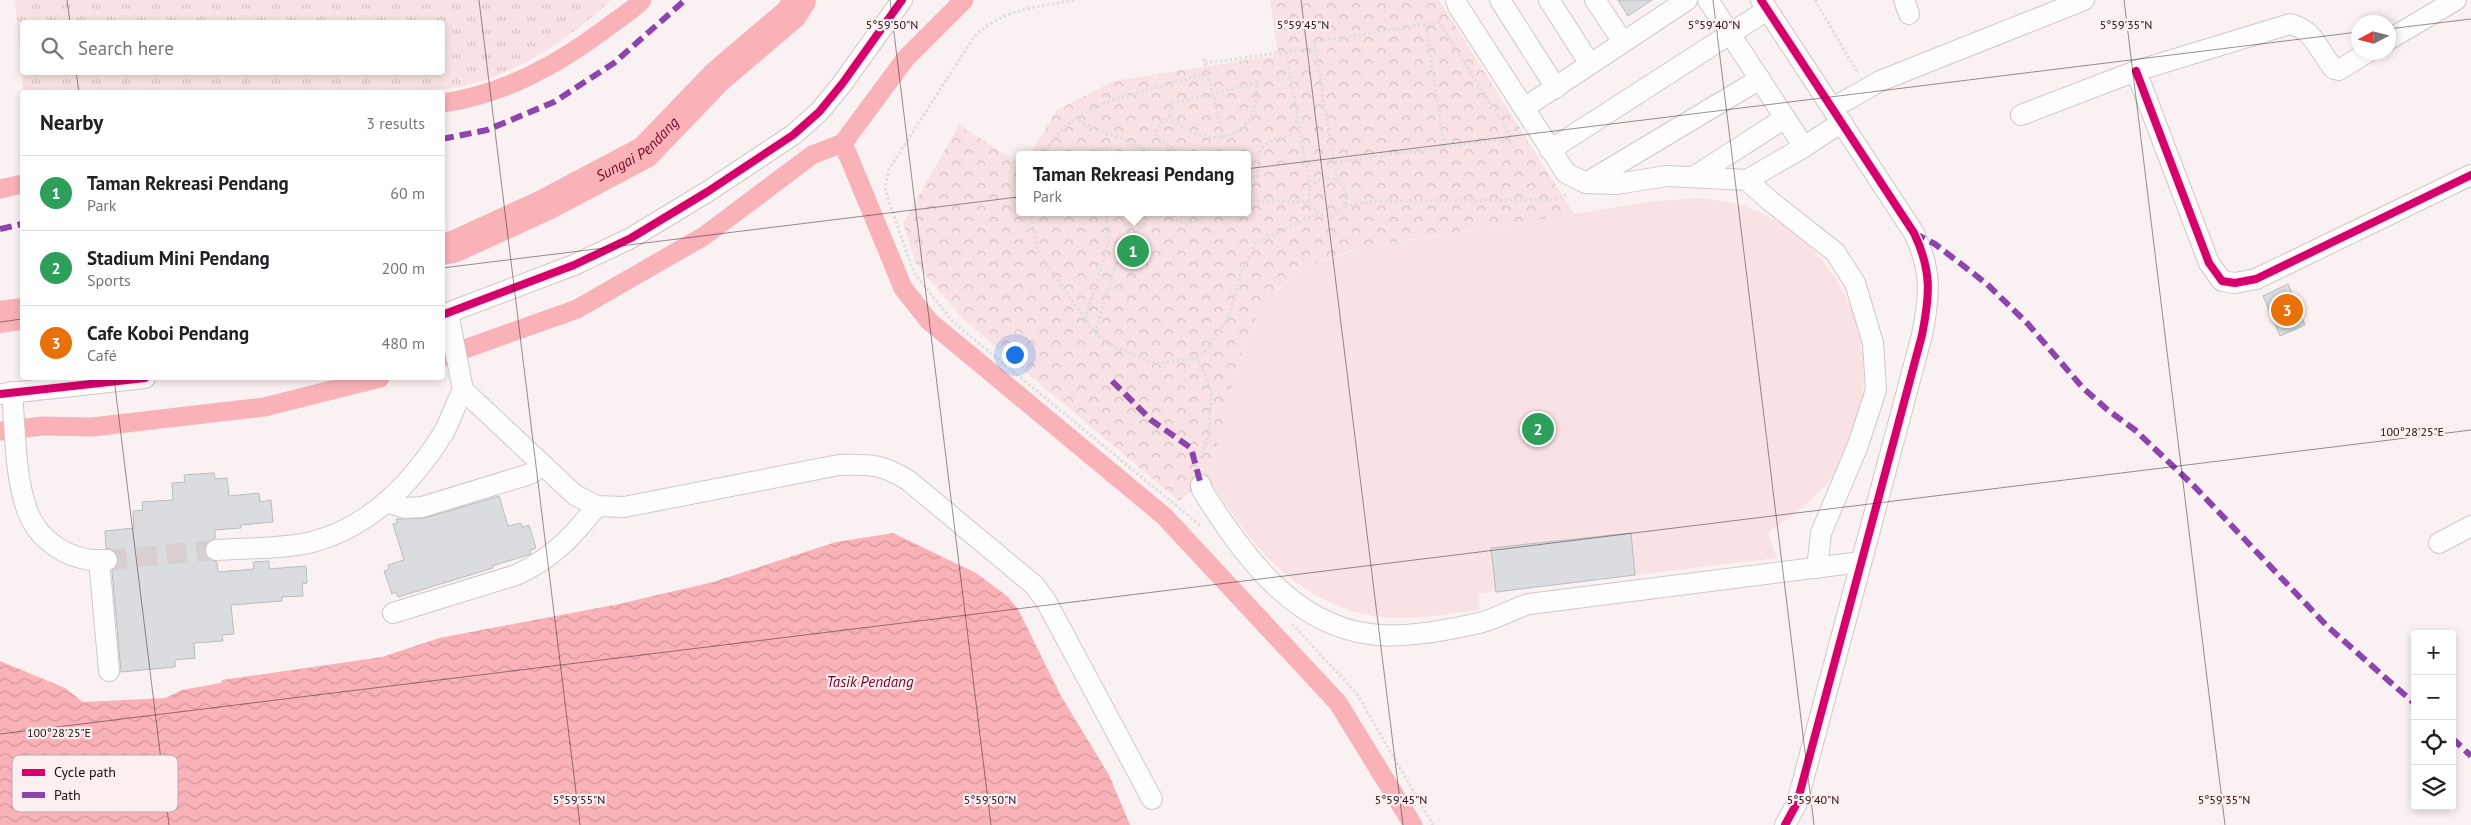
<!DOCTYPE html>
<meta charset="utf-8">
<style>
:root{--surface:#fff;--page:#f2f2f2;--text:#202124;--muted:#757577;--line:#e0e0e0;--accent:#b45309}
body{margin:0;font-family:"PT Sans",sans-serif;background:var(--page);color:var(--text)}
.controls{position:absolute;right:15px;bottom:15px;display:grid;overflow:hidden;border-radius:5px;box-shadow:0 2px 8px #0003}
.controls button{width:45px;height:45px;display:grid;place-items:center;padding:0;border:0;border-bottom:1px solid var(--line);background:var(--surface);color:var(--text);font:25px sans-serif}
.compass{position:absolute;left:2351px;top:15px;width:45px;height:45px;border-radius:50%;background:var(--surface);box-shadow:0 2px 8px #0003;rotate:263deg}
.you{position:absolute;left:1014px;top:354px;width:18px;height:18px;margin:-12px;border:4px solid #fff;border-radius:50%;background:#1a73e8;box-shadow:0 0 0 8px #1a73e833}
.badge{display:grid;place-items:center;width:32px;height:32px;border-radius:50%;background:var(--accent);color:#fff;font-size:16px;font-weight:700}
.pin{position:absolute;translate:-50% -50%;border:2px solid #fff;box-shadow:0 1px 5px #0006}
.popup{position:absolute;left:1016px;top:151px;width:235px;height:65px;box-sizing:border-box;display:grid;place-content:center;border-radius:5px;background:var(--surface);filter:drop-shadow(0 1px 4px #0005);font-size:16px;white-space:nowrap;color:var(--muted)}
.popup b{font-size:19px;color:var(--text)}
.popup::after{content:'';position:absolute;left:50%;top:100%;margin-left:-10px;border:10px solid transparent;border-top-color:var(--surface)}
.list{margin:0;padding:0;list-style:none}
h2{display:flex;justify-content:space-between;align-items:center;height:65px;margin:0;padding:0 20px;font-size:21px}
h2 small{font-size:16px;font-weight:400;color:var(--muted)}
.list li{display:grid;grid-template-columns:32px 1fr auto;gap:15px;align-items:center;box-sizing:border-box;height:75px;padding:0 20px;border-top:1px solid var(--line)}
.list b{display:block;font-size:19px;white-space:nowrap}
.list p{margin:0;font-size:16px;white-space:nowrap;color:var(--muted)}
.list em{font-size:16px;font-style:normal;color:var(--muted)}
.icon{flex:none;width:28px;height:28px;fill:none;stroke:currentColor;stroke-width:2;stroke-linecap:round;stroke-linejoin:round}
.map{position:relative;flex:none;width:2471px;height:825px;overflow:hidden}
.search{position:absolute;background:var(--surface);box-shadow:0 2px 8px #0003;left:20px;top:20px;width:425px;height:55px;display:flex;align-items:center;gap:12px;box-sizing:border-box;padding:0 18px;border-radius:5px;color:var(--muted);font-size:19px}
.panel{position:absolute;background:var(--surface);box-shadow:0 2px 8px #0003;left:20px;top:90px;width:425px;height:290px;border-radius:5px}
.map>svg:first-child{display:block}
.grass{fill:url(#grass-tufts);fill-rule:evenodd}
.park{fill:url(#park-crowns)}
.pitch{fill:#f9e2e3}
.water{fill:url(#water-waves)}
.lines{fill:none;stroke-linecap:round;stroke-linejoin:round}
.canal{stroke:#f9b2b8;stroke-width:19}
.river{stroke:#f9b2b8;stroke-width:32}
.building{fill:#dbdce0;stroke:#babcbf}
.minor-tunnel{stroke:#d8d0d0;stroke-width:20;stroke-dasharray:20 10;stroke-linecap:butt}
.minor-casing{stroke:#d1c7c7;stroke-width:22}
.path{stroke:#e0dede;stroke-width:3;stroke-dasharray:2.5 2.5;stroke-linecap:butt}
.minor{stroke:#fefdfd;stroke-width:20}
.quiet{stroke:#8e44ad;stroke-width:6;stroke-dasharray:12 6;stroke-linecap:butt}
.cycleway-casing{stroke:#fdeeef;stroke-width:11}
.cycleway{stroke:#d6006c;stroke-width:8}
.ticks{fill:none;stroke:#1a0e0f;stroke-width:1;stroke-opacity:0.45}
.labels{text-anchor:middle;stroke-width:4.5;stroke-linejoin:round;paint-order:stroke}
.water-label{font-size:15px;font-style:italic;fill:#790025;stroke:#fdeeef}
.key{fill:#fdeeef;stroke:#b9abac;stroke-width:1}
.key-label{font-size:14px;fill:#1a0e0f}
.ticks-label{font-size:12px;text-anchor:middle;fill:#1a0e0f;stroke:#fdeeef;stroke-width:4.5;stroke-linejoin:round;paint-order:stroke}
</style>
<div class="map">
<svg width="2471" height="825" viewBox="0 0 2471 825">
<defs>
<pattern id="grass-tufts" width="24" height="20" patternUnits="userSpaceOnUse" patternTransform="scale(1.25)"><rect width="24" height="20" fill="#f9e2e3"/><path d="M3 7l-1-3M5 7V3M7 7l1-3M15 17l-1-3M17 17v-4M19 17l1-3" fill="none" stroke="#d5c1c2"/></pattern>
<pattern id="park-crowns" width="20" height="18" patternUnits="userSpaceOnUse" patternTransform="scale(1.25)"><rect width="20" height="18" fill="#f9e2e3"/><path d="M2 6a3 3 0 1 1 6 0M12 15a3 3 0 1 1 6 0" fill="none" stroke="#d5c1c2"/></pattern>
<pattern id="water-waves" width="16" height="10" patternUnits="userSpaceOnUse" patternTransform="scale(1.25)"><rect width="16" height="10" fill="#f9b2b8"/><path d="M0 5q4-4 8 0t8 0" fill="none" stroke="#d5989d"/></pattern>
</defs>
<rect width="100%" height="100%" fill="#faf2f2"/>
<path class="grass" d="M15 0H611C571 38 524 69 471 84 454 89 435 90 418 92H23ZM22 22H442V72H22Z"/>
<path class="park" d="M1270 0H1439L1574 214C1529 221 1483 228 1438 235 1392 243 1339 247 1299 273 1272 290 1258 312 1245 340L1208 479 1179 501 963 319 916 264 903 223 959 125 1019 163V212H1247V155H1029L1057 110 1114 81 1278 55Z"/>
<path class="pitch" d="M1697 198C1718 200 1740 203 1759 212 1850 253 1889 362 1847 452 1831 487 1800 512 1768 532L1777 558 1478 594 1480 610C1454 613 1427 618 1400 618 1348 620 1290 586 1258 547 1240 525 1224 502 1208 479L1245 340 1265 302 1299 272 1318 263 1366 247 1647 202Z"/>
<path class="water" d="M893 533 976 573 1007 596 1018 609 1061 696 1109 775 1130 825H0V661L65 688 83 702 165 698 182 690 221 683 222 680 382 657 439 638 619 604 713 582 836 542Z"/>
<g class="lines">
<g class="canal">
<path d="M442 103C505 94 559 64 609 26 620 18 633 10 642 0"/>
<path d="M843 143 903 288 929 321 1164 516 1338 703 1413 825"/>
<path d="M0 189 22 184"/>
<path d="M442 357 577 309 704 236 812 155 843 143 906 58 964 0"/>
<path d="M0 431 42 426 92 427 264 407 380 378"/>
</g>
<g class="river">
<path id="s1" d="M442 249 453 247 545 205 645 152 717 77 791 14 800 0"/>
<path d="M0 317 22 314"/>
</g>
</g>
<g class="building">
<path d="M1618 0H1652L1628 16Z"/>
<path d="M2288 284 2305 325 2280 336 2263 296Z"/>
<path d="M214 473 215 479 227 478 229 496 259 493 260 502 271 500 273 522 241 525V528L215 530V538L205 545 206 557 217 562 218 572 254 569 253 562 269 561V569L306 566 307 583 302 584 303 596 282 597V601L231 605 234 634 222 635 223 641 194 643 195 658 175 660V667L121 672 112 571 117 566 119 560 113 550 106 548 105 531 134 528 133 511 143 510 142 502 173 500 172 483 185 482 184 475Z"/>
<path d="M499 496 508 526 521 523 522 527 529 525 536 548 530 550 531 554 492 566 493 568 398 597 396 592 392 594 384 571 389 569 388 565 404 560 393 524 398 523 396 519 425 518Z"/>
<path d="M1631 533 1635 575 1496 592 1491 548Z"/>
</g>
<g class="lines">
<path class="minor-tunnel" d="M107 560 216 550"/>
<defs>
<g id="minor">
<path d="M1456 0 1458 6 1566 173 1586 183 1616 184 1667 176 1747 180 1804 147 1842 122"/>
<path d="M1500 0 1556 88"/>
<path d="M1549 0 1590 64"/>
<path d="M1595 0 1623 42"/>
<path d="M1708 0 1804 147"/>
<path d="M1761 0 1914 233C1932 271 1930 295 1922 335L1797 803 1785 825"/>
<path d="M1904 0 1909 14"/>
<path d="M2388 40 2456 0"/>
<path d="M2136 71 2209 263 2222 281 2235 283 2256 279 2471 175"/>
<path d="M1524 108 1687 0"/>
<path d="M1833 108 1880 81 2084 0"/>
<path d="M2021 115 2136 71 2290 24C2315 30 2318 51 2334 69L2339 70 2368 52"/>
<path d="M1550 150 1767 10"/>
<path d="M1695 176 1785 118"/>
<path d="M1747 180 1770 201 1835 252 1855 283 1873 343 1876 390 1858 445 1821 533 1817 568"/>
<path d="M1586 183 1760 79"/>
<path d="M448 313 463 390 575 495 597 506 624 507 839 465C870 464 883 464 909 481L1034 585 1046 601 1152 799"/>
<path d="M442 315 574 265 631 238 707 192 793 135 819 112 842 84 902 0"/>
<path d="M12 392C15 427 15 475 26 507 37 542 72 563 107 560"/>
<path d="M0 394 145 378"/>
<path d="M1201 485 1202 490C1241 552 1291 624 1370 634 1405 639 1445 630 1479 623 1497 619 1512 609 1529 604L1861 562"/>
<path d="M386 502 405 508 422 507 530 474 543 465"/>
<path d="M2439 543 2471 526"/>
<path d="M216 550C245 548 285 549 312 542 370 527 413 482 444 432 451 419 456 403 463 390"/>
<path d="M99 560 109 671"/>
<path d="M393 613 516 575C553 558 572 537 597 506"/>
</g>
</defs>
<use href="#minor" class="minor-casing"/>
<g class="path">
<path d="M1074 0C1037 7 1001 9 974 37L889 169 885 188 888 199 914 273 953 322 1201 526"/>
<path d="M1815 0 1857 72"/>
<path d="M1426 25 1444 147"/>
<path d="M1286 52 1310 187"/>
<path d="M1205 63 1315 48"/>
<path d="M1075 117 1084 124 1148 149 1158 155"/>
<path d="M1170 117 1171 103 1213 94 1223 138"/>
<path d="M1043 155C1067 111 1114 98 1159 87 1175 83 1191 77 1208 74"/>
<path d="M1093 155 1098 150 1106 149 1119 155"/>
<path d="M1180 155C1173 145 1162 143 1155 133L1159 125 1170 117C1209 154 1260 140 1257 82L1213 94 1203 56"/>
<path d="M1335 162 1512 138 1439 22 1314 42 1337 179"/>
<path d="M1247 179 1258 176C1258 144 1261 144 1290 135L1297 118"/>
<path d="M1247 201 1309 202 1318 214 1333 216 1345 206 1346 191 1337 179 1322 178 1310 187 1309 202"/>
<path d="M1345 206 1373 201 1549 200 1568 194"/>
<path d="M1029 212 1038 252 1095 333 1108 344 1156 364 1197 358 1207 350 1228 318 1242 271 1256 242 1318 214"/>
<path d="M1169 212C1179 227 1196 227 1207 212"/>
<path d="M1085 319 1109 242 1106 212"/>
<path d="M1095 333 1115 266 1139 230 1150 216 1158 212"/>
<path d="M1197 468 1208 437 1212 392 1197 358"/>
<path d="M1292 624 1357 694 1433 825"/>
</g>
<use href="#minor" class="minor"/>
<g class="quiet">
<path d="M442 139 487 130 554 102 614 63 685 0"/>
<path d="M0 229 22 224"/>
<path d="M1914 233 1935 244 1987 284 2028 324 2083 388 2109 411 2135 430 2194 486 2327 626 2415 704"/>
<path d="M1112 381 1151 420 1191 448 1201 485"/>
<path d="M2452 738 2471 756"/>
</g>
<defs>
<g id="cycleway">
<path d="M1761 0 1914 233C1932 271 1930 295 1922 335L1797 803 1785 825"/>
<path d="M2136 71 2209 263 2222 281 2235 283 2256 279 2471 175"/>
<path d="M442 315 574 265 631 238 707 192 793 135 819 112 842 84 902 0"/>
<path d="M0 394 145 378"/>
</g>
</defs>
<use href="#cycleway" class="cycleway-casing"/>
<use href="#cycleway" class="cycleway"/>
</g>
<path class="ticks" d="M67 0 70 22M479 0 580 825M890 0 991 825M1301 0 1403 825M1713 0 1814 825M2124 0 2225 825M2388 29 2471 19M76 72 79 92M442 268 2358 32M0 322 22 319M114 378 169 825M0 734 2471 430"/>
<g class="labels">
<g class="water-label">
<text dy="5" stroke="none"><textPath href="#s1" startOffset="221">Sungai Pendang</textPath></text>
<text x="870" y="687">Tasik Pendang</text>
</g>
</g>
<rect x="12" y="755" width="166" height="57" rx="8" class="key"/>
<rect x="22" y="769" width="23" height="7" fill="#d6006c"/>
<rect x="22" y="792" width="23" height="6" fill="#8e44ad"/>
<g class="key-label">
<text x="54" y="777">Cycle path</text>
<text x="54" y="800">Path</text>
</g>
<g class="ticks-label">
<text x="892" y="29">5°59'50"N</text>
<text x="1303" y="29">5°59'45"N</text>
<text x="1714" y="29">5°59'40"N</text>
<text x="2126" y="29">5°59'35"N</text>
<text x="2412" y="436">100°28'25"E</text>
<text x="59" y="737">100°28'25"E</text>
<text x="579" y="804">5°59'55"N</text>
<text x="990" y="804">5°59'50"N</text>
<text x="1401" y="804">5°59'45"N</text>
<text x="1813" y="804">5°59'40"N</text>
<text x="2224" y="804">5°59'35"N</text>
</g>
</svg>
<div class="controls">
<button>+</button>
<button>−</button>
<button><svg class="icon" aria-label="locate" viewBox="0 0 24 24"><circle cx="12" cy="12" r="6"/><path d="M12 2v4M12 18v4M2 12h4M18 12h4"/></svg></button>
<button><svg class="icon" aria-label="layers" viewBox="0 0 24 24"><path d="M12 4l9 5-9 5-9-5zM3 14l9 5 9-5"/></svg></button>
</div>
<svg class="compass" viewBox="-18 -18 36 36"><path d="M0-13l5 13h-10z" fill="#e53935"/><path d="M0 13l5-13h-10z" fill="#757577"/></svg>
<div class="you"></div>
<div class="pin badge" style="left:1133px;top:251px;background:#2e9e5b">1</div>
<div class="popup"><b>Taman Rekreasi Pendang</b>Park</div>
<div class="pin badge" style="left:1538px;top:429px;background:#2e9e5b">2</div>
<div class="pin badge" style="left:2287px;top:310px;background:#e8710a">3</div>
<div class="search"><svg class="icon" aria-label="search" viewBox="0 0 24 24"><circle cx="10" cy="10" r="6"/><path d="M15 15l6 6"/></svg>Search here</div>
<section class="panel">
<h2>Nearby<small>3 results</small></h2>
<ul class="list">
<li><span class="badge" style="background:#2e9e5b">1</span><div><b>Taman Rekreasi Pendang</b><p>Park</p></div><em>60 m</em></li>
<li><span class="badge" style="background:#2e9e5b">2</span><div><b>Stadium Mini Pendang</b><p>Sports</p></div><em>200 m</em></li>
<li><span class="badge" style="background:#e8710a">3</span><div><b>Cafe Koboi Pendang</b><p>Café</p></div><em>480 m</em></li>
</ul>
</section>
</div>
